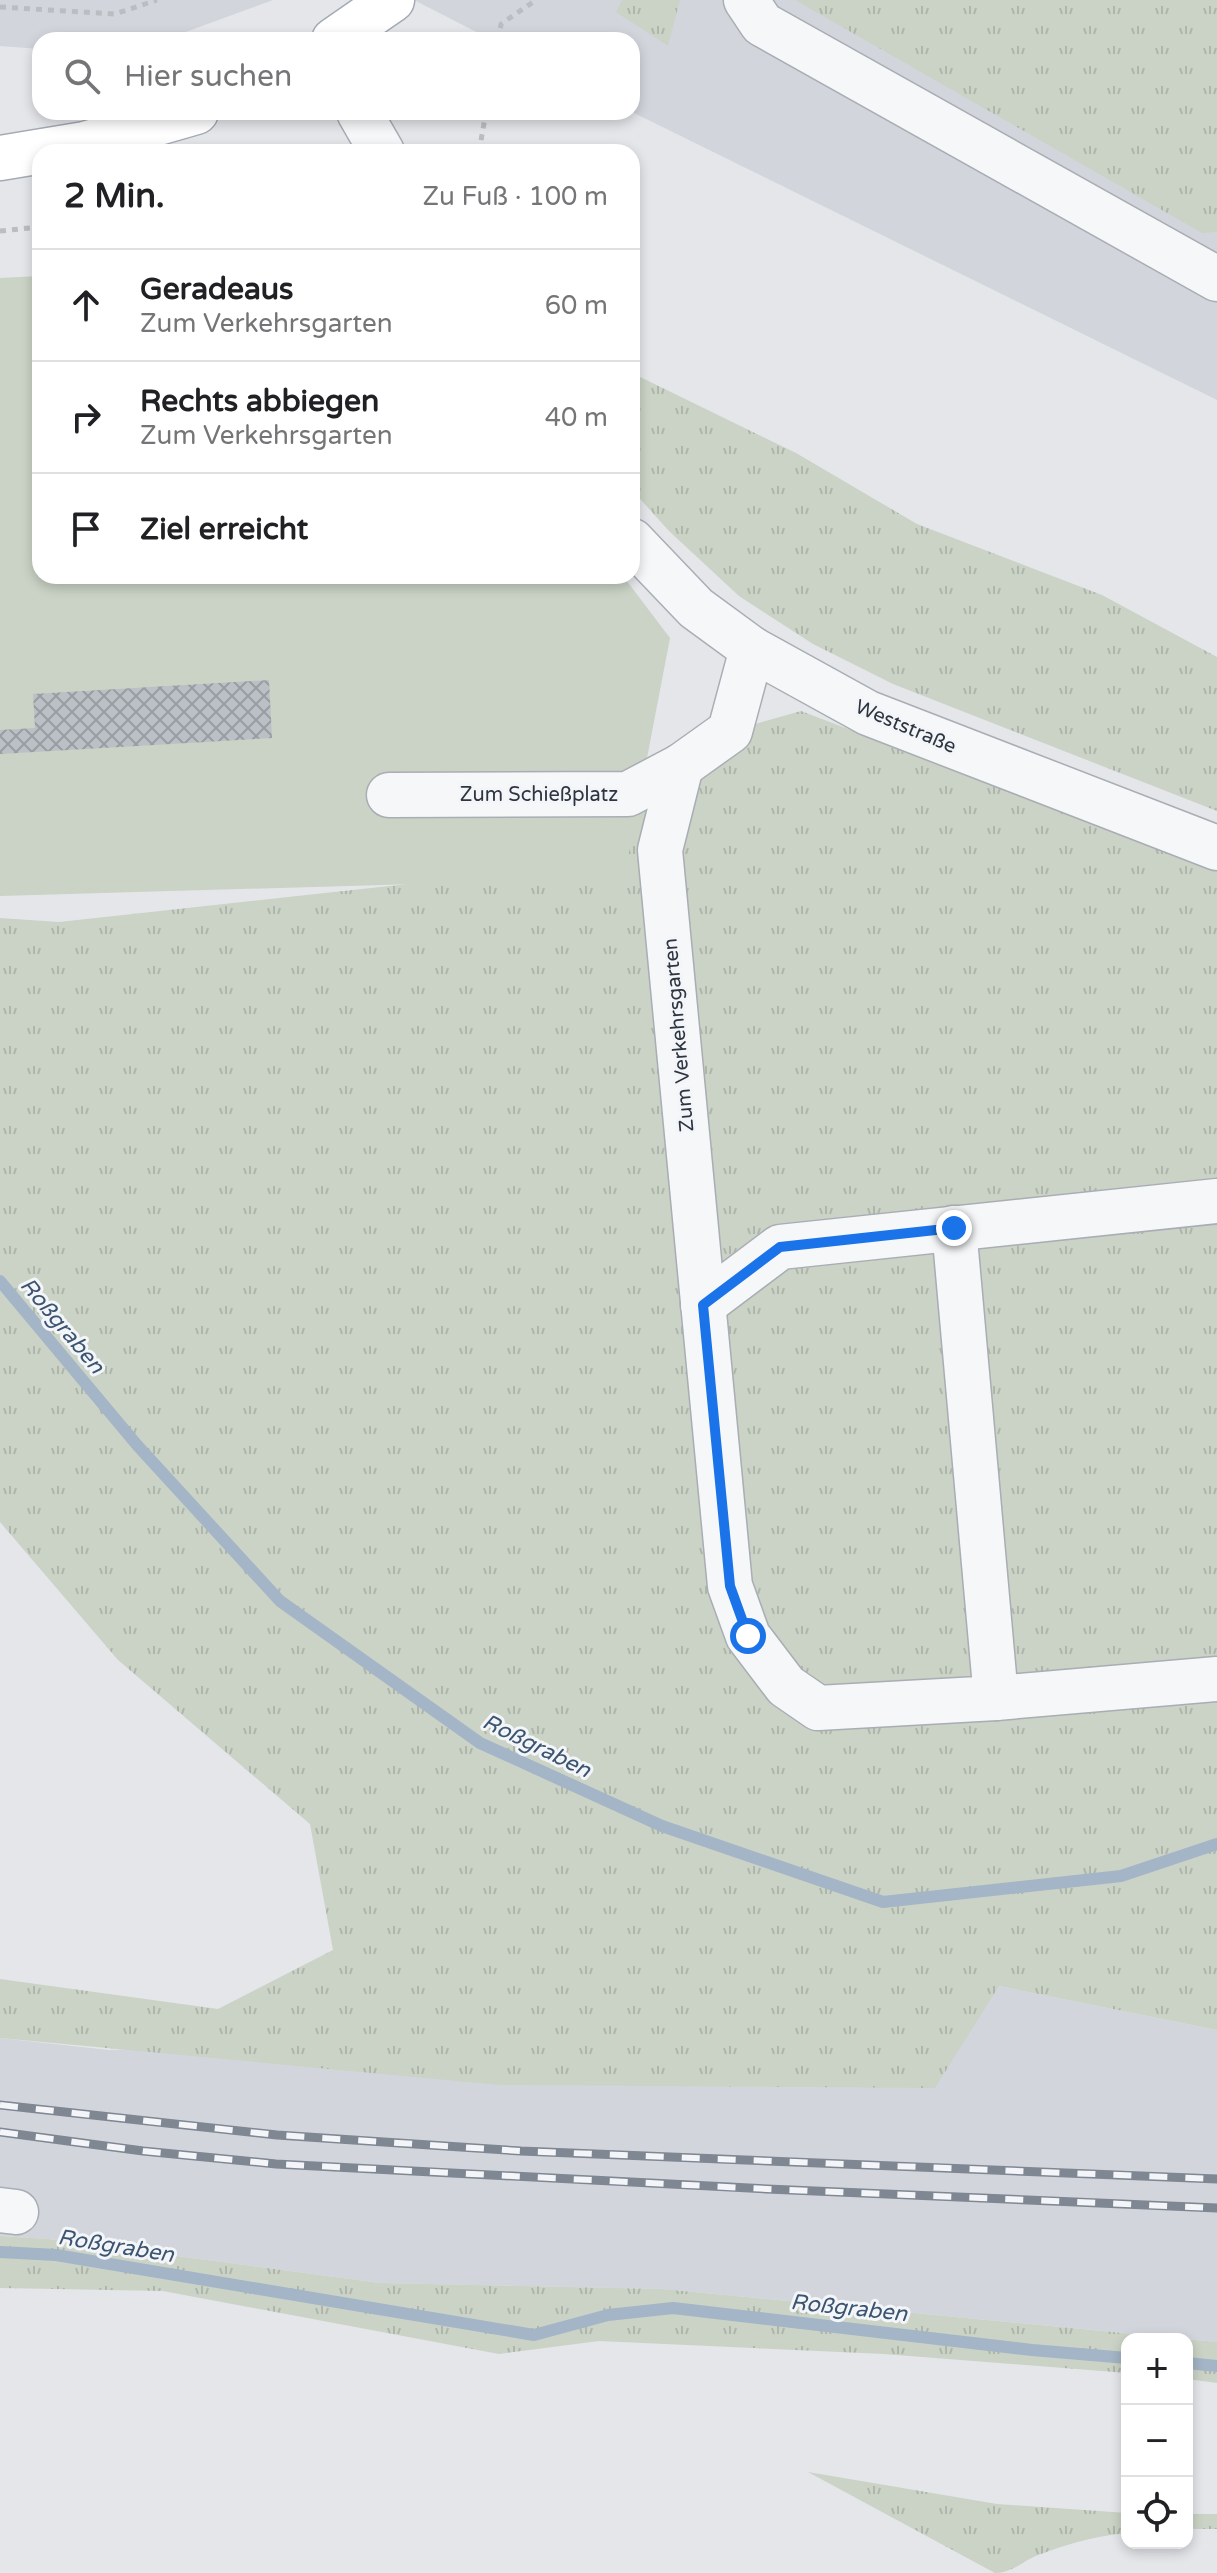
<!DOCTYPE html>
<html lang="de">
<meta charset="utf-8">
<style>
:root{--surface:#fff;--page:#f2f2f2;--text:#202124;--muted:#757577;--line:#e0e0e0}
body{margin:0;font-family:"Varela Round",sans-serif;background:var(--page);color:var(--text)}
.controls{position:absolute;right:24px;bottom:24px;display:grid;overflow:hidden;border-radius:16px;box-shadow:0 4px 12px #0003}
.controls button{width:72px;height:72px;display:grid;place-items:center;padding:0;border:0;border-bottom:2px solid var(--line);background:var(--surface);color:var(--text);font:40px sans-serif}
.stop{position:absolute;width:24px;height:24px;margin:-18px;border:6px solid #1a73e8;border-radius:50%;background:#fff}
.stop.end{background:#1a73e8;border-color:#fff;box-shadow:0 2px 8px #0008}
.list{margin:0;padding:0;list-style:none}
h2{display:flex;justify-content:space-between;align-items:center;height:104px;margin:0;padding:0 32px;font-size:34px}
h2 small{font-size:26px;font-weight:400;color:var(--muted)}
.list li{display:grid;grid-template-columns:52px 1fr auto;gap:24px;align-items:center;box-sizing:border-box;height:112px;padding:0 32px;border-top:2px solid var(--line)}
.list b{display:block;font-size:30px;white-space:nowrap}
.list p{margin:0;font-size:26px;white-space:nowrap;color:var(--muted)}
.list em{font-size:26px;font-style:normal;color:var(--muted)}
.icon{flex:none;width:44px;height:44px;fill:none;stroke:currentColor;stroke-width:2;stroke-linecap:round;stroke-linejoin:round}
.map{position:relative;flex:none;width:1217px;height:2573px;overflow:hidden}
.search{position:absolute;background:var(--surface);box-shadow:0 4px 12px #0003;left:32px;top:32px;width:608px;height:88px;display:flex;align-items:center;gap:20px;box-sizing:border-box;padding:0 28px;border-radius:24px;color:var(--muted);font-size:30px}
.panel{position:absolute;background:var(--surface);box-shadow:0 4px 12px #0003;left:32px;top:144px;width:608px;height:440px;border-radius:24px}
.map>svg:first-child{display:block}
.built{fill:#d2d6dc}
.grass{fill:url(#grass-tufts)}
.pitch{fill:#cad3c6}
.lines{fill:none;stroke-linecap:round;stroke-linejoin:round}
.stream{stroke:#a3b5c6;stroke-width:12}
.building{fill:url(#building-cross-hatch)}
.minor-casing{stroke:#a9adb4;stroke-width:47}
.major-casing{stroke:#a4abb5;stroke-width:47}
.path{stroke:#babdc2;stroke-width:5;stroke-dasharray:6 6;stroke-linecap:butt}
.minor{stroke:#f6f7f9;stroke-width:44}
.major{stroke:#fff;stroke-width:44}
.rail-casing{stroke:#7f8792;stroke-width:9}
.rail{stroke:#f3f5f8;stroke-width:6;stroke-dasharray:18;stroke-linecap:butt}
.route{stroke:#1a73e8;stroke-width:10}
.labels{text-anchor:middle;stroke-width:6;stroke-linejoin:round;paint-order:stroke}
.street-label{font-size:20px;fill:#2d3541;stroke:#f3f5f8}
.water-label{font-size:22px;font-style:italic;fill:#3b5571;stroke:#f3f5f8}
</style>
<div class="map">
<svg width="1217" height="2573" viewBox="0 0 1217 2573">
<defs>
<pattern id="grass-tufts" width="24" height="20" patternUnits="userSpaceOnUse" patternTransform="scale(2)"><rect width="24" height="20" fill="#cad3c6"/><path d="M3 7l-1-3M5 7V3M7 7l1-3M15 17l-1-3M17 17v-4M19 17l1-3" fill="none" stroke="#aeb6ab"/></pattern>
<pattern id="building-cross-hatch" width="8" height="8" patternUnits="userSpaceOnUse" patternTransform="scale(2)"><rect width="8" height="8" fill="#bbc0c6"/><path d="M0 0l8 8M0 8l8-8" fill="none" stroke="#989da2"/></pattern>
</defs>
<rect width="100%" height="100%" fill="#e4e6ea"/>
<g class="built">
<path d="M0 0H273L164 40H40V49L0 46Z"/>
<path d="M414 0H1217V400L632 112V40H492Z"/>
<path d="M999 1986 1217 2030V2342L662 2289 380 2283 48 2239 0 2236V2038L109 2050 764 2023Z"/>
</g>
<g class="grass">
<path d="M622 0H680L668 46 616 12Z"/>
<path d="M795 0H1217V232L1202 233Z"/>
<path d="M632 373 796 453 917 524 1102 595 1217 657V811L893 684 813 644 739 596 669 531 632 490Z"/>
<path d="M801 711 1217 870V2030L999 1986 935 2088 499 2085 0 2038V1979L218 2009 333 1950 310 1824 118 1660 0 1522V918L59 922 426 882 628 794 730 731Z"/>
<path d="M0 2236 48 2239 380 2283 662 2289 1217 2342V2383L1187 2379V2339H1127V2373L884 2354 599 2341 499 2354 163 2291 0 2288Z"/>
<path d="M808 2472 997 2504 1127 2513V2533C1097 2536 1069 2543 1041 2554 1025 2559 1013 2573 995 2573Z"/>
<rect x="1187" y="2514" width="30" height="15"/>
</g>
<path class="pitch" d="M40 276V576H623L670 638 624 878 0 896V278Z"/>
<g class="lines">
<g class="stream">
<path d="M0 1281 137 1445 280 1601 480 1743 662 1826 883 1902 1121 1876 1217 1844"/>
<path d="M0 2252 56 2255 534 2335 608 2315 673 2308 1032 2350 1127 2358"/>
<path d="M1187 2363 1217 2366"/>
</g>
</g>
<path class="building" d="M269 680 272 738 0 754V730L35 728 33 694Z"/>
<g class="lines">
<defs>
<g id="minor">
<path d="M746 0 762 24 1217 279"/>
<path d="M359 112 382 152"/>
<path d="M632 541 696 608 752 649 868 713 1217 848"/>
<path d="M681 766 660 850 730 1586 748 1636 786 1686 818 1708 996 1698 954 1228"/>
<path d="M389 795 628 794 681 766 730 731 752 649"/>
<path d="M703 1305 780 1247 1217 1201"/>
<path d="M996 1698 1217 1679"/>
<path d="M0 2210 16 2212"/>
</g>
<g id="major">
<path d="M334 40 392 0"/>
<path d="M0 158 85 144 196 112"/>
</g>
</defs>
<use href="#minor" class="minor-casing"/>
<use href="#major" class="major-casing"/>
<g class="path">
<path d="M0 7 115 14 157 0"/>
<path d="M499 40 501 24 536 0"/>
<path d="M479 152 486 112"/>
<path d="M0 231 40 227"/>
</g>
<use href="#minor" class="minor"/>
<use href="#major" class="major"/>
<defs>
<g id="rail">
<path d="M0 2105 277 2135 521 2151 1217 2179"/>
<path d="M0 2132 143 2151 276 2164 767 2189 1217 2208"/>
</g>
</defs>
<use href="#rail" class="rail-casing"/>
<use href="#rail" class="rail"/>
</g>
<g class="lines">
<path class="route" d="M748 1636 730 1586 703 1305 780 1247 954 1228"/>
</g>
<g class="labels">
<g class="street-label">
<text transform="translate(906 726) rotate(23)" y="7">Weststraße</text>
<text x="539" y="801">Zum Schießplatz</text>
<text transform="translate(678 1035) rotate(-95)" y="7">Zum Verkehrsgarten</text>
</g>
<g class="water-label">
<text transform="translate(63 1325) rotate(50)" y="8">Roßgraben</text>
<text transform="translate(537 1745) rotate(26)" y="8">Roßgraben</text>
<text transform="translate(116 2245) rotate(9)" y="8">Roßgraben</text>
<text transform="translate(849 2307) rotate(6)" y="8">Roßgraben</text>
</g>
</g>
</svg>
<div class="controls">
<button>+</button>
<button>−</button>
<button><svg class="icon" aria-label="locate" viewBox="0 0 24 24"><circle cx="12" cy="12" r="6"/><path d="M12 2v4M12 18v4M2 12h4M18 12h4"/></svg></button>
</div>
<div class="stop" style="left:748px;top:1636px"></div>
<div class="stop end" style="left:954px;top:1228px"></div>
<div class="search"><svg class="icon" aria-label="search" viewBox="0 0 24 24"><circle cx="10" cy="10" r="6"/><path d="M15 15l6 6"/></svg>Hier suchen</div>
<section class="panel">
<h2>2 Min.<small>Zu Fuß · 100 m</small></h2>
<ul class="list">
<li><svg class="icon" aria-label="ahead" viewBox="0 0 24 24"><path d="M12 20V5M6 11l6-6 6 6"/></svg><div><b>Geradeaus</b><p>Zum Verkehrsgarten</p></div><em>60 m</em></li>
<li><svg class="icon" aria-label="right" viewBox="0 0 24 24"><path d="M7 20v-9h11M14 6l5 5-5 5"/></svg><div><b>Rechts abbiegen</b><p>Zum Verkehrsgarten</p></div><em>40 m</em></li>
<li><svg class="icon" aria-label="arrive" viewBox="0 0 24 24"><path d="M6 21V4h12l-3 4 3 4H6"/></svg><div><b>Ziel erreicht</b></div></li>
</ul>
</section>
</div>
